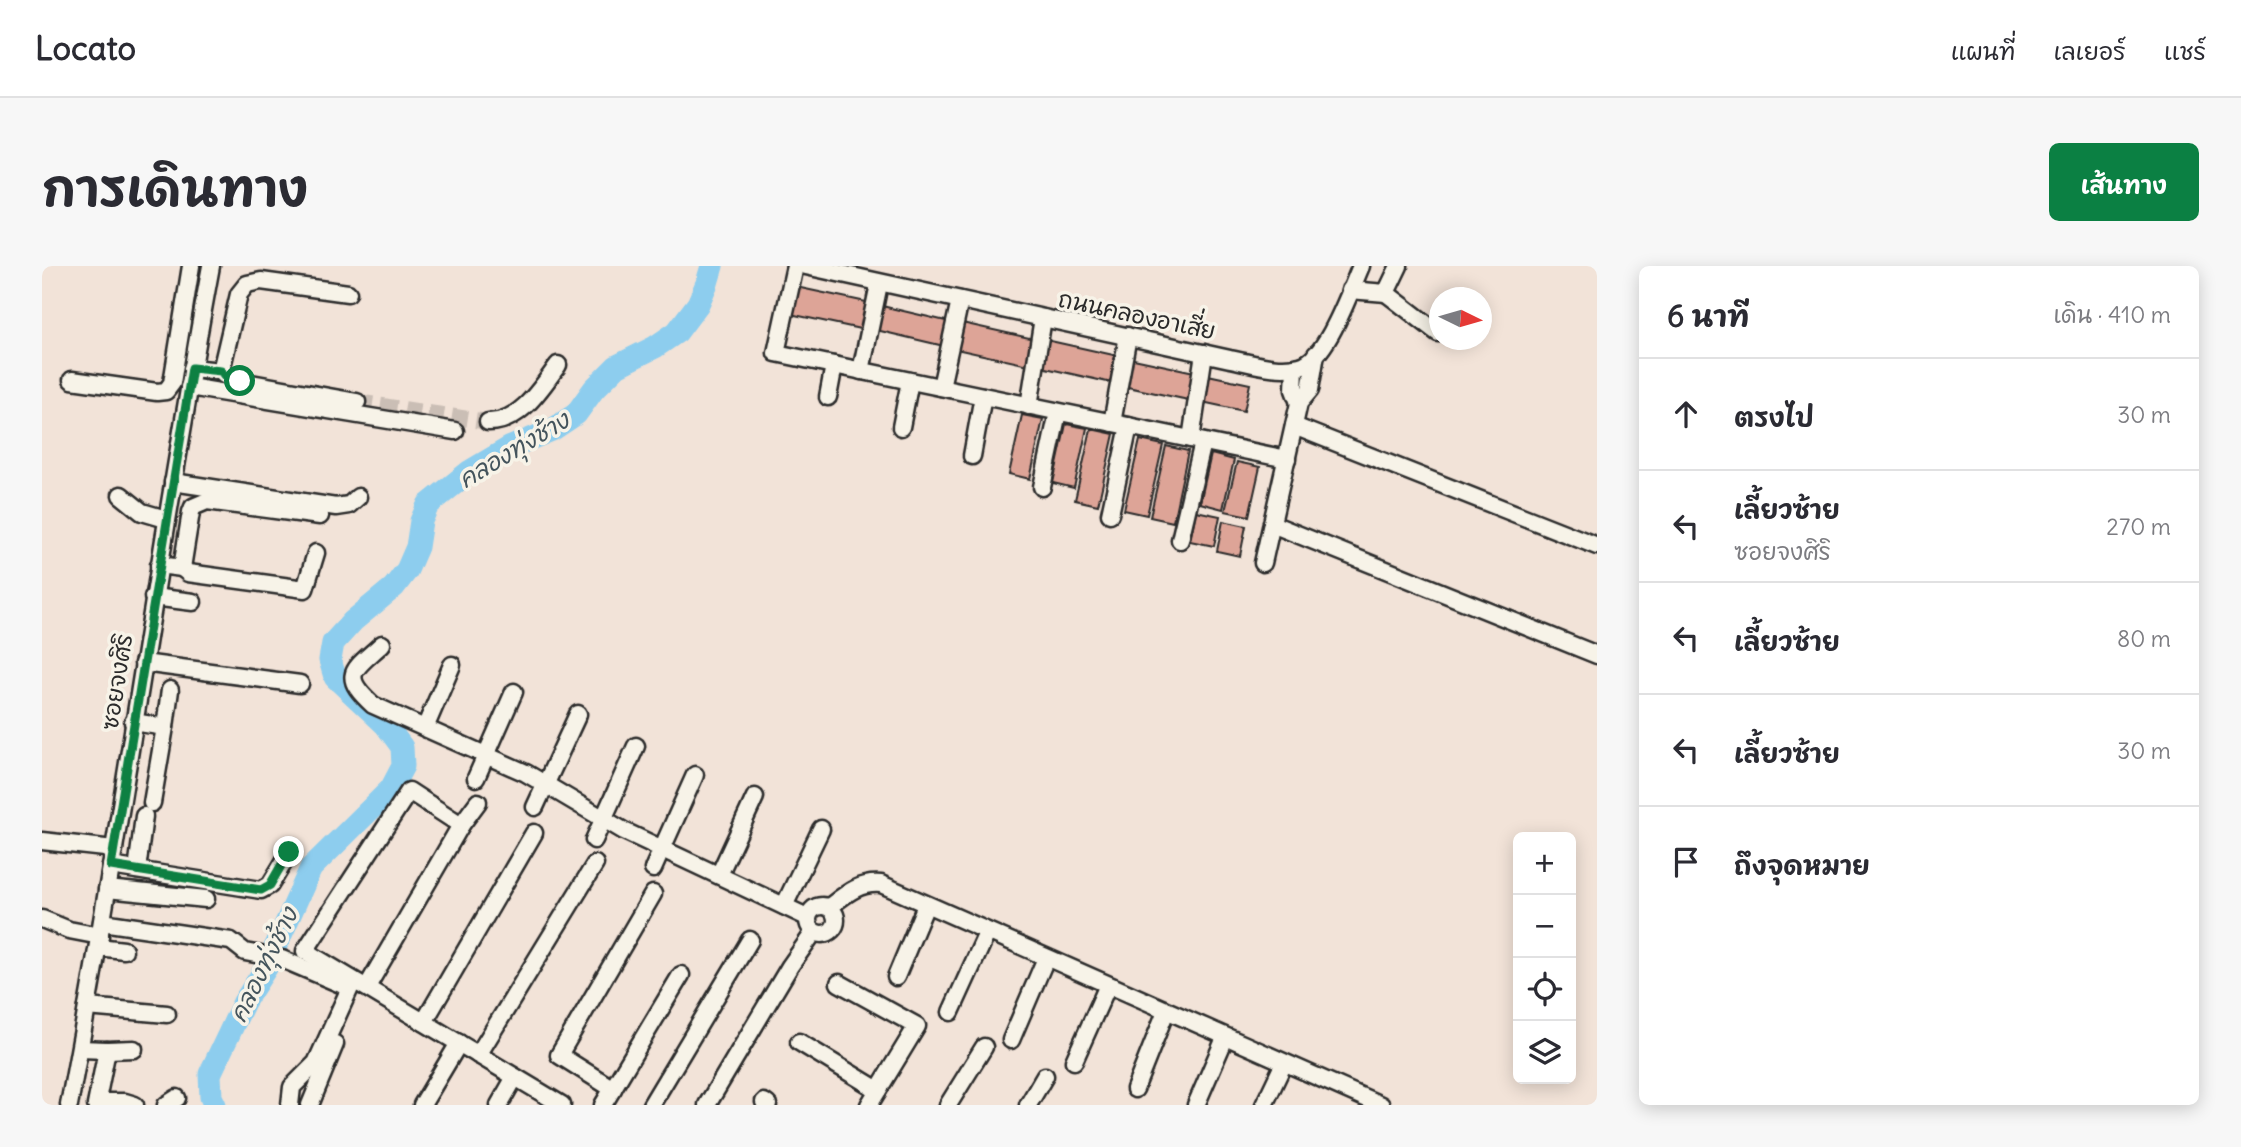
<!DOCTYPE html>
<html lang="th">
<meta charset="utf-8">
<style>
:root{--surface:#fff;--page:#f7f7f7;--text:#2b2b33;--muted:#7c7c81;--line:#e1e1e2;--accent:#0b8043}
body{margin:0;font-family:Delius,"Playpen Sans Thai",sans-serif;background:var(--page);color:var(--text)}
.controls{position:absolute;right:21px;bottom:21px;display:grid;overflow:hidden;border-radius:10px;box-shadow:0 4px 18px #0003}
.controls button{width:63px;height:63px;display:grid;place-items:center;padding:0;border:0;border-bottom:2px solid var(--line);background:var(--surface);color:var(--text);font:35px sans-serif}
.compass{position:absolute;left:1387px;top:21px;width:63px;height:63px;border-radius:50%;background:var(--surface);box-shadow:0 4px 18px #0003;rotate:95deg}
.stop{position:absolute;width:21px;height:21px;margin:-16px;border:5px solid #0b8043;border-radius:50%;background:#fff}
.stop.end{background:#0b8043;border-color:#fff;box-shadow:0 2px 7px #0008}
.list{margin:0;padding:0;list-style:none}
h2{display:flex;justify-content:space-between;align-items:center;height:91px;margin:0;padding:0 28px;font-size:30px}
h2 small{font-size:23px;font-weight:400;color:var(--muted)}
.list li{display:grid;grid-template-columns:46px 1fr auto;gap:21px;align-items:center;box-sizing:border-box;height:112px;padding:0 28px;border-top:2px solid var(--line)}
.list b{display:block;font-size:26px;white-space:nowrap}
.list p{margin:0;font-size:23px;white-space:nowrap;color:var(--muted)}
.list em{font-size:23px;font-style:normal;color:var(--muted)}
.icon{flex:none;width:38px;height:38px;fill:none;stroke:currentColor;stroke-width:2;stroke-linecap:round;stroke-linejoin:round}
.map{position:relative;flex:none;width:1555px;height:839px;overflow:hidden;border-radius:10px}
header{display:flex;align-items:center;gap:42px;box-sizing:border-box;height:98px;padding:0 35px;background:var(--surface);border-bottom:2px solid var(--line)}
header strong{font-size:33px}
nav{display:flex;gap:38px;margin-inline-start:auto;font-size:24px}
.intro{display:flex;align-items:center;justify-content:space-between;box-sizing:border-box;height:168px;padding:0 42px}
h1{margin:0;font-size:49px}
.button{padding:18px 32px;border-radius:10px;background:var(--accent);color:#fff;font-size:24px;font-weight:700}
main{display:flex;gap:42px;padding:0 42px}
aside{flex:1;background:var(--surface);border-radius:10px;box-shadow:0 4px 18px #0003}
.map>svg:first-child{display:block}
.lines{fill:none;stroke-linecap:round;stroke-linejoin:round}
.river{stroke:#8dcdee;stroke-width:23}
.building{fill:#dda497;stroke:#2b2b2b;stroke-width:2}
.minor-tunnel{stroke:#cabeb5;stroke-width:16;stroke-dasharray:16 8;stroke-linecap:butt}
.minor-casing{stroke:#2b2b2b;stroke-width:21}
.minor{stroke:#f7f3e8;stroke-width:16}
.route{stroke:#0b8043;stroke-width:9}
.labels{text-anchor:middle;stroke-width:7;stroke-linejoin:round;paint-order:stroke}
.street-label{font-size:23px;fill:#2b2b2b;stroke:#f7f3e8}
.water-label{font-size:24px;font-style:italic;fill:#44545c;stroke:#f7f3e8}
</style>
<header>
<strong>Locato</strong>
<nav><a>แผนที่</a><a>เลเยอร์</a><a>แชร์</a></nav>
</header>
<div class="intro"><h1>การเดินทาง</h1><a class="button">เส้นทาง</a></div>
<main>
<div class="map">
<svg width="1555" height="839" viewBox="0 0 1555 839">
<rect width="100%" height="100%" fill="#f2e3d8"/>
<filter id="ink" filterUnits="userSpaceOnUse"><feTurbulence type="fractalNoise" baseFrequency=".0143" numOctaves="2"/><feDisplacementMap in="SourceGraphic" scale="14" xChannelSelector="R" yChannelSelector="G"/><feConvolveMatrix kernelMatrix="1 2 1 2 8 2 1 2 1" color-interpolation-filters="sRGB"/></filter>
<g filter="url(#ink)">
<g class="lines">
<path class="river" d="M173 839 169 831 168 808 202 736 224 702 269 602 349 523 361 500 360 481 343 458 293 411 288 394 291 377 311 355 352 321 365 304 375 281 379 255 386 239 427 206 469 181 510 164 534 148 552 123 575 100 613 81 635 66 656 38 665 17 670 0"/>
</g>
<g class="building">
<path d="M754 21 829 37 823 64 748 48Z"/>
<path d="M840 40 908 56 902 80 834 64Z"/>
<path d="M920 57 992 73 986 99 914 83Z"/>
<path d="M1004 74 1076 90 1070 117 999 101Z"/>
<path d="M1087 92 1157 107 1151 135 1081 120Z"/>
<path d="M1166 109 1208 118 1202 145 1160 136Z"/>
<path d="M980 149 1001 153 988 213 967 208Z"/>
<path d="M1024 158 1045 162 1032 222 1011 217Z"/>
<path d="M1049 163 1072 168 1056 239 1033 234Z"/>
<path d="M1098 174 1121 179 1105 249 1082 244Z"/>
<path d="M1124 180 1146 185 1131 256 1108 251Z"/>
<path d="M1169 188 1192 194 1181 243 1158 237Z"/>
<path d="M1195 196 1218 201 1207 250 1183 245Z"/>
<path d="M1154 245 1178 250 1172 280 1148 275Z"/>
<path d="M1181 255 1204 260 1198 290 1175 285Z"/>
</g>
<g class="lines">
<path class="minor-tunnel" d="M315 136 446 156"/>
<defs>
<g id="minor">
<path d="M753 0 734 87 1245 193"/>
<path d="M764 0 1188 93C1210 97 1235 106 1258 100 1285 93 1308 25 1319 0"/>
<path d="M1308 24 1344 27 1357 0"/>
<path d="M1344 27 1396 67"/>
<path d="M1253 101 1252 124 1257 137"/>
<path d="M150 102 179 105 197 28 205 18 219 15 306 27"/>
<path d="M179 105 182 109 198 115 315 136"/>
<path d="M819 105 837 18"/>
<path d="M30 114 115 126 124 125 130 117 149 0"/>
<path d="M147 121 413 165"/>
<path d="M899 121 918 34"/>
<path d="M786 131 792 99"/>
<path d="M987 140 1001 52"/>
<path d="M446 156C478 157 499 122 516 99"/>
<path d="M1070 157 1086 70"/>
<path d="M1252 160 1555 280"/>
<path d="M859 161 868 115"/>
<path d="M1149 173 1162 87"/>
<path d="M930 190 941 130"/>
<path d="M131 216 294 241 307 239 316 231"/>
<path d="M1000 221 1016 146"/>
<path d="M79 229 100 246 124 253"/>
<path d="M1068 248 1087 160"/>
<path d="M1230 258 1555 389"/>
<path d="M1138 274 1161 176"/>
<path d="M1221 297 1257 137 1268 124 1274 88"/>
<path d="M117 299 140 302 149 246 151 241 165 235 278 250"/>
<path d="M140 302 146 307 263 323 274 287"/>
<path d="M111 331 151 336"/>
<path d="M340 378C312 404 297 408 331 439L484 507 582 565 765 651"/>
<path d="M101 397 258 418"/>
<path d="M91 456 123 461 128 424"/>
<path d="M383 462 410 399"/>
<path d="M434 512 472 426"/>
<path d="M110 537 123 461"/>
<path d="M493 541 536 448"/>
<path d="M419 559 367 525 263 685 520 839"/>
<path d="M552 574 594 480"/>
<path d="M0 575 72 583"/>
<path d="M69 600 219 624 228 619 248 586"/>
<path d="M611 603 653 509"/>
<path d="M95 604 102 550"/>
<path d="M677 609 713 531"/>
<path d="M65 623 164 633"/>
<circle cx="780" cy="654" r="14"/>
<path d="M742 640 779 563"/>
<path d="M787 641C804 628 817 616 839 618L1339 839"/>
<path d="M0 653 27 664 58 670"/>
<path d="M60 656 189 675 203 686 240 693 308 722 274 797 250 821 248 839"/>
<path d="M56 681 82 684"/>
<path d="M854 711 884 639"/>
<path d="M797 717 875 760 827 839"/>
<path d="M325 721 419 559 436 536"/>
<path d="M45 741 125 748"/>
<path d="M909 746 945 667"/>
<path d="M382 756 492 567"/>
<path d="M969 774 1004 692"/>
<path d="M757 776 836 824"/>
<path d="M38 783 65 784 54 839"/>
<path d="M65 784 92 783"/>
<path d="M436 789 553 598"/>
<path d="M1032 795 1066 719"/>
<path d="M571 823 517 789 611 628"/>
<path d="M1093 823 1124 745"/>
<path d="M55 836H83L93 839"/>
<path d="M722 836 726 839"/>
<path d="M27 839C80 560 117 279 169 0"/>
<path d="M124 839 135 832"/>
<path d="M268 839 293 778"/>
<path d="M380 839 417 777"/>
<path d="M457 839 473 811"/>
<path d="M561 839 639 709"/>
<path d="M609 839 708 674"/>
<path d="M665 839 748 700 772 666"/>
<path d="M906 839 942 781"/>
<path d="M986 839 1003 810"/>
<path d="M1154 839 1183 772"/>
<path d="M1222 839 1242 797"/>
</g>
</defs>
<use href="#minor" class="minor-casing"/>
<use href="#minor" class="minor"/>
</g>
</g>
<g class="lines" filter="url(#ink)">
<path class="route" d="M198 115 182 109 179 105 150 102 69 600 219 624 228 619 247 586"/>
</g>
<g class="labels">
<g class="street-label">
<text transform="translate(1095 49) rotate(12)" y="8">ถนนคลองอาเสี่ย</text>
<text transform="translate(75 416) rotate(-81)" y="8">ซอยจงศิริ</text>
</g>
<g class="water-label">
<text transform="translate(472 184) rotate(-31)" y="8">คลองทุ่งช้าง</text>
<text transform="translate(222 699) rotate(-64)" y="8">คลองทุ่งช้าง</text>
</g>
</g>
</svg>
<div class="controls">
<button>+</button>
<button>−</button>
<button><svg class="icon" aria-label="locate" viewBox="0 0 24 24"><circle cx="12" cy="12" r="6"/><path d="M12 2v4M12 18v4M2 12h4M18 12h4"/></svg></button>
<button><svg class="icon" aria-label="layers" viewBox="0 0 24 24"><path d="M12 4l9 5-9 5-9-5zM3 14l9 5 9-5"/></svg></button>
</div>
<svg class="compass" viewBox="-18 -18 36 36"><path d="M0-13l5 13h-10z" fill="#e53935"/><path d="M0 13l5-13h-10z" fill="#7c7c81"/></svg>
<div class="stop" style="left:198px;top:115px"></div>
<div class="stop end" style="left:247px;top:586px"></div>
</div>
<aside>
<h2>6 นาที<small>เดิน · 410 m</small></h2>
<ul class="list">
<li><svg class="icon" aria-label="ahead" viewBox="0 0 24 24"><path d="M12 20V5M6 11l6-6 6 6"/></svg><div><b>ตรงไป</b></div><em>30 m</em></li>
<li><svg class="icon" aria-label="left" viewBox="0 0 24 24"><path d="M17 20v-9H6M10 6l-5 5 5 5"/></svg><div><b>เลี้ยวซ้าย</b><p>ซอยจงศิริ</p></div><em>270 m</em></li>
<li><svg class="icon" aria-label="left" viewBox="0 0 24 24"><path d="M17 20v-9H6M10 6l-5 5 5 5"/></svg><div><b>เลี้ยวซ้าย</b></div><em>80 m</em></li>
<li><svg class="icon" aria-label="left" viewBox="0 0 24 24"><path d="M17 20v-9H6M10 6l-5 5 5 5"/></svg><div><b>เลี้ยวซ้าย</b></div><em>30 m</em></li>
<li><svg class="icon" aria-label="arrive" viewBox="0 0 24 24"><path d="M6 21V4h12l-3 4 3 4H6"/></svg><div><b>ถึงจุดหมาย</b></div></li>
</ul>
</aside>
</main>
